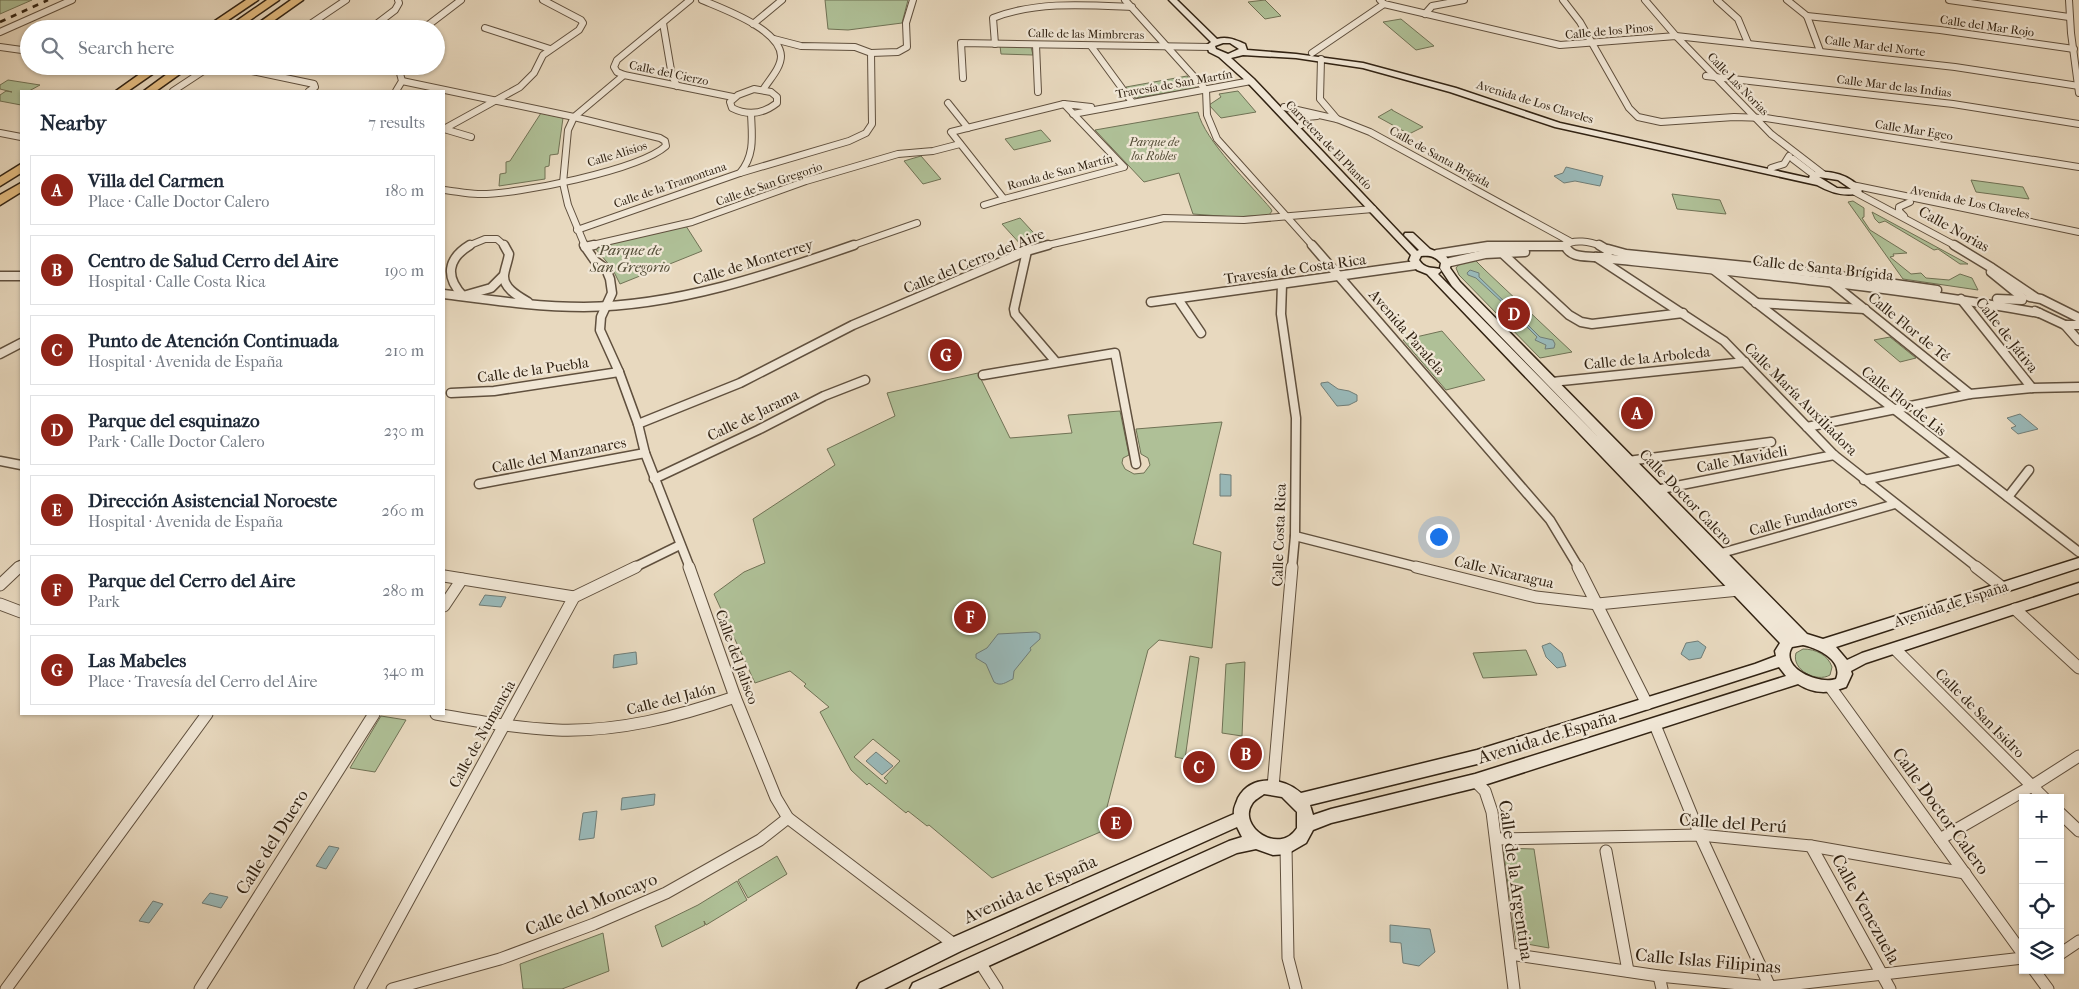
<!DOCTYPE html>
<meta charset="utf-8">
<style>
:root{--surface:#fff;--page:#f2f2f3;--text:#1f2937;--muted:#747a83;--line:#e0e1e3;--accent:#8f2418}
body{margin:0;font-family:"IM FELL French Canon",serif;background:var(--page);color:var(--text)}
.controls{position:absolute;right:15px;bottom:15px;display:grid;overflow:hidden;border-radius:0px;box-shadow:0 1px 4px #0004}
.controls button{width:45px;height:45px;display:grid;place-items:center;padding:0;border:0;border-bottom:1px solid var(--line);background:var(--surface);color:var(--text);font:25px sans-serif}
.you{position:absolute;left:1438px;top:536px;width:18px;height:18px;margin:-12px;border:4px solid #fff;border-radius:50%;background:#1a73e8;box-shadow:0 0 0 8px #1a73e833}
.badge{display:grid;place-items:center;width:32px;height:32px;border-radius:50%;background:var(--accent);color:#fff;font-size:16px;font-weight:700}
.pin{position:absolute;translate:-50% -50%;border:2px solid #fff;box-shadow:0 1px 5px #0006}
.list{margin:0;padding:0;list-style:none}
h2{display:flex;justify-content:space-between;align-items:center;height:65px;margin:0;padding:0 20px;font-size:21px}
h2 small{font-size:16px;font-weight:400;color:var(--muted)}
.list li{display:grid;grid-template-columns:32px 1fr auto;gap:15px;align-items:center;box-sizing:border-box;height:70px;margin:0 10px 10px;padding:0 10px;border:1px solid var(--line);border-radius:0px}
.list b{display:block;font-size:19px;white-space:nowrap}
.list p{margin:0;font-size:16px;white-space:nowrap;color:var(--muted)}
.list em{font-size:16px;font-style:normal;color:var(--muted)}
.icon{flex:none;width:28px;height:28px;fill:none;stroke:currentColor;stroke-width:2;stroke-linecap:round;stroke-linejoin:round}
.map{position:relative;flex:none;width:2079px;height:989px;overflow:hidden}
.search{position:absolute;background:var(--surface);box-shadow:0 1px 4px #0004;left:20px;top:20px;width:425px;height:55px;display:flex;align-items:center;gap:12px;box-sizing:border-box;padding:0 18px;border-radius:28px;color:var(--muted);font-size:19px}
.panel{position:absolute;background:var(--surface);box-shadow:0 1px 4px #0004;left:20px;top:90px;width:425px;height:625px;border-radius:0px}
.map>svg:first-child{display:block}
.green{fill:#afc097;stroke:#707255;fill-rule:evenodd}
.water{fill:#99b9b9;stroke:#707d77}
.lines{fill:none;stroke-linecap:round;stroke-linejoin:round}
.street-far2-casing{stroke:#60503e;stroke-width:8}
.street-far1-casing{stroke:#60503e;stroke-width:11}
.street-casing{stroke:#60503e;stroke-width:13}
.secondary-casing{stroke:#322313;stroke-width:3}
.highway-casing{stroke:#322313;stroke-width:3}
.street-far2{stroke:#f0e6d5;stroke-width:6}
.street-far1{stroke:#f0e6d5;stroke-width:8}
.street{stroke:#f0e6d5;stroke-width:11}
.secondary{fill:#f0e6d5;fill-rule:evenodd}
.highway{fill:#e4bc80;fill-rule:evenodd}
.rail{stroke:#322313;stroke-width:2.5;stroke-dasharray:6 6;stroke-linecap:butt}
.labels{text-anchor:middle;stroke-width:4.5;stroke-linejoin:round;paint-order:stroke}
.far-street-label{font-size:12px;fill:#322313;stroke:#f0e6d5}
.far-park-label{font-size:12px;font-style:italic;fill:#514a34;stroke:#f0e6d5}
.street-label{font-size:15px;fill:#322313;stroke:#f0e6d5}
.park-label{font-size:15px;font-style:italic;fill:#514a34;stroke:#f0e6d5}
.near-street-label{font-size:18px;fill:#322313;stroke:#f0e6d5}
</style>
<div class="map">
<svg width="2079" height="989" viewBox="0 0 2079 989">
<rect width="100%" height="100%" fill="#e8d9bf"/>
<filter id="stains"><feTurbulence type="fractalNoise" baseFrequency=".004" numOctaves="4"/><feColorMatrix values="0 0 0 0 .2 0 0 0 0 .09 0 0 0 0 .02 0 0 0 .5 -.17"/></filter>
<radialGradient id="worn" r=".72"><stop offset=".6" stop-color="#630" stop-opacity="0"/><stop offset="1" stop-color="#630" stop-opacity=".3"/></radialGradient>
<g class="green">
<path d="M0 0H32L0 14Z"/>
<path d="M825 0H908L902 23 848 30 828 29Z"/>
<path d="M1265 0 1281 16 1265 19 1248 2Z"/>
<path d="M1401 19 1434 46 1416 50 1383 22Z"/>
<path d="M1000 46 1031 47 1033 55 1001 54Z"/>
<path d="M1187 76 1197 88 1135 98 1126 87Z"/>
<path d="M8 80 40 85 29 91H21V105L0 101V95L6 91 12 92 0 89V85Z"/>
<path d="M1238 91 1256 112 1221 118 1209 105 1221 97 1219 94Z"/>
<path d="M1392 109V110L1423 127 1409 134 1378 117Z"/>
<path d="M1198 112C1204 140 1252 186 1271 209L1272 211 1269 215 1234 217 1193 214 1179 173 1144 182 1095 130Z"/>
<path d="M541 113 563 118 558 154 550 155 549 166 545 167V179L499 186 500 174 506 173V162L510 161Z"/>
<path d="M1041 130 1051 141 1014 150 1005 139Z"/>
<path d="M921 156 941 179 923 184 904 161Z"/>
<path d="M1971 180 2023 187 2029 199 1976 192Z"/>
<path d="M1672 194 1720 200 1726 214 1677 209Z"/>
<path d="M1853 201 1864 208V217L1862 218 1870 230 1907 253 1893 254 1894 256 1890 257 1911 274 1921 273 1926 278 1949 280 1960 274 1972 278 1978 290 1903 279 1848 202Z"/>
<path d="M1872 212 1968 264H1960L1938 249 1934 250 1885 221 1879 223 1875 219Z"/>
<path d="M1020 218 1042 242 1023 247 1002 224Z"/>
<path d="M686 226 702 251 620 284 612 268 594 247Z"/>
<path d="M1475 260 1485 270 1572 352 1540 358 1459 275 1456 268 1460 263Z"/>
<path d="M1442 331 1485 380 1446 390 1403 340Z"/>
<path d="M1890 337 1916 358 1900 362 1874 340Z"/>
<path d="M978 373 1010 438 1072 433 1068 415 1120 411 1129 455 1123 458 1122 463 1125 469 1134 474 1144 473 1150 465 1148 458 1141 454 1136 429 1222 422 1193 544 1221 552 1212 648 1159 640 1148 650 1107 807 1105 830 992 878 929 825 927 826 908 811 906 813 869 783 867 785 851 770 820 712 829 707 804 686 806 684 790 671 755 683 714 594 744 572 765 563 753 519 835 465 827 449 895 416 887 393ZM873 739 900 761 884 778 888 781 886 784 854 757Z"/>
<path d="M1803 649C1816 649 1828 655 1832 667L1830 675C1817 683 1791 670 1796 653Z"/>
<path d="M1526 650 1537 675 1483 678 1473 653Z"/>
<path d="M1190 656 1199 658 1185 759 1175 757Z"/>
<path d="M1245 662 1242 736 1222 733 1226 664Z"/>
<path d="M381 716 406 720 375 772 350 768Z"/>
<path d="M1503 848 1534 849 1549 948 1516 942Z"/>
<path d="M777 856 787 874 748 898 738 880Z"/>
<path d="M737 881 747 900 706 925 704 921 705 925 662 947 655 926 698 905Z"/>
<path d="M603 933 609 971 562 989H523L520 964Z"/>
</g>
<g class="water">
<path d="M1566 167 1603 176 1600 186 1575 181 1564 183 1554 176 1563 173Z"/>
<path d="M1470 270 1479 273V277L1508 305 1514 307 1515 312 1540 337 1553 340 1555 344 1554 348 1545 349 1546 345 1535 340 1537 337 1512 312 1505 309V305L1476 278 1468 275 1467 273Z"/>
<path d="M1328 382 1338 389 1349 391 1357 395V401L1349 405 1337 406 1321 385V383Z"/>
<path d="M2020 414 2038 429 2018 434 2011 428 2016 426 2007 418Z"/>
<path d="M1220 474 1231 475V496H1220Z"/>
<path d="M485 595 506 597 501 607 479 605Z"/>
<path d="M1036 632 1040 634V639L1030 648 1031 650 1014 671 1013 679C1006 682 1001 687 994 682L986 664 976 658V654L987 648 998 634Z"/>
<path d="M1698 641 1706 647 1701 658 1689 660 1681 654 1686 643Z"/>
<path d="M1550 643 1562 653 1566 666 1557 668 1546 657 1542 646Z"/>
<path d="M636 652 637 664 613 668 614 655Z"/>
<path d="M876 752 893 766 882 775 866 761Z"/>
<path d="M655 794 654 805 621 810 622 798Z"/>
<path d="M597 811 594 838 579 840 583 813Z"/>
<path d="M329 846 339 848 326 869 316 866Z"/>
<path d="M210 893 228 897 221 908 202 903Z"/>
<path d="M153 901 163 904 149 923 139 921Z"/>
<path d="M1390 925 1430 929 1435 952 1419 966 1403 963 1401 943 1390 942Z"/>
</g>
<g class="lines">
<defs>
<g id="street-far2">
<path d="M690 0 617 60 614 67 617 72 624 75 733 97"/>
<path d="M702 0C723 9 780 29 781 56 781 68 769 80 763 90"/>
<path d="M1125 0 1206 90 1207 115 1217 139 1313 246"/>
<path d="M1380 0 1384 4 1560 45 1676 36 1955 67 2079 86"/>
<path d="M1563 0 1580 22 1629 108 1638 117 1661 122 1734 117 1766 118 2079 167"/>
<path d="M1645 0 1676 36 1771 134 1823 174"/>
<path d="M1717 0 1738 19 1748 43"/>
<path d="M1787 0 1807 16 1820 51"/>
<path d="M1949 0 2069 17"/>
<path d="M2069 0 2071 33 2079 93"/>
<path d="M1425 14 1432 6 1464 0"/>
<path d="M1807 16 1940 30 2074 49"/>
<path d="M663 23 672 76 677 86"/>
<path d="M753 24 782 0"/>
<path d="M485 28 550 49"/>
<path d="M303 29 346 0"/>
<path d="M370 29 395 10 399 3 398 0"/>
<path d="M423 29 461 0"/>
<path d="M0 32 72 0"/>
<path d="M995 44 993 18C1036 1 1087 5 1132 7"/>
<path d="M1036 45 1038 92"/>
<path d="M1091 46 1132 102"/>
<path d="M0 47 29 51"/>
<path d="M871 53 898 52 907 47 906 23 913 0"/>
<path d="M1312 53 1384 4"/>
<path d="M1321 59 1320 99 1337 119"/>
<path d="M130 66H141"/>
<path d="M228 66 314 84 315 87 309 91"/>
<path d="M1706 76 1953 104 2079 124"/>
<path d="M963 78 961 43 1211 47"/>
<path d="M402 81 574 117 660 138 665 141 666 146C639 170 517 195 478 194 467 194 455 191 444 190"/>
<path d="M754 89 771 92 777 97V103C763 114 748 116 732 108L730 102 738 95Z"/>
<path d="M173 91 211 66"/>
<path d="M396 91 402 81 398 66"/>
<path d="M948 103 968 128"/>
<path d="M1064 104 1124 167 1004 199 951 132Z"/>
<path d="M1064 104 1091 107"/>
<path d="M1284 107 1337 119 1370 132 1571 242"/>
<path d="M1073 114 1251 81"/>
<path d="M1301 125 1307 117 1317 116"/>
<path d="M444 129 520 87 534 73 543 55 579 30 583 23 581 20 543 0"/>
<path d="M444 129 471 137"/>
<path d="M0 133 21 137"/>
<path d="M1793 159 1814 175"/>
<path d="M1771 168 1784 164 1789 156"/>
<path d="M740 173 849 141 866 133 872 124 871 53 855 47 801 46 774 39"/>
<path d="M1852 185 2079 232"/>
<path d="M1855 192 1956 246"/>
<path d="M984 205 1004 199"/>
<path d="M1904 216 1899 211V207L1910 202"/>
<path d="M577 230 740 173C755 155 752 136 751 114"/>
<path d="M468 246 485 239H497L505 246"/>
<path d="M585 246 568 205 563 183 568 130 574 117 624 75"/>
<path d="M588 246 692 222 806 181 898 154 933 151 960 144"/>
<path d="M851 246 917 223"/>
<path d="M1044 246 1164 218 1244 220 1373 209"/>
<path d="M1487 246H1565"/>
<path d="M1565 246C1573 238 1591 242 1602 246"/>
</g>
<g id="street-far1">
<path d="M470 245C447 259 445 277 463 296L491 288 503 276"/>
<path d="M504 245 509 254C508 261 505 268 504 275 503 288 518 296 528 302"/>
<path d="M584 245 595 261 606 269 610 279 612 293 601 317 600 330 619 372 638 424 645 453 690 568"/>
<path d="M1312 245 1550 520 1579 568"/>
<path d="M1565 245C1570 258 1584 256 1596 257"/>
<path d="M1954 245 1992 268 2035 297"/>
<path d="M585 247 594 245"/>
<path d="M1608 249 1626 254 1825 274 1937 290"/>
<path d="M1027 251 1014 309 1015 314 1056 362"/>
<path d="M1502 253 1569 315 1581 322 1592 324 1683 313"/>
<path d="M1437 254 1488 246H1565"/>
<path d="M1596 257H1606L1609 251 1599 245"/>
<path d="M1596 257 1724 341 1834 455 1978 568"/>
<path d="M1603 258C1749 273 1895 287 2039 313"/>
<path d="M1446 263 1485 254 1525 252"/>
<path d="M1714 270 2079 552"/>
<path d="M1991 272 2023 298"/>
<path d="M0 276H21"/>
<path d="M1831 282 1970 394"/>
<path d="M1282 284 1281 314 1296 418 1295 536 1292 568"/>
<path d="M444 294C491 300 537 307 584 307 677 306 768 275 854 245"/>
<path d="M2030 297 2041 299 2079 318"/>
<path d="M1178 299 1201 333"/>
<path d="M1961 299 2032 388"/>
<path d="M1997 299 2022 300"/>
<path d="M1151 302 1416 265"/>
<path d="M1756 303 1865 309"/>
<path d="M2035 311 2065 325 2079 341"/>
<path d="M2065 325H2079"/>
<path d="M0 354 21 343"/>
<path d="M983 375 1115 353 1136 464"/>
<path d="M1552 382 1745 362"/>
<path d="M451 393 494 391 619 372"/>
<path d="M638 424 740 383 853 325 1027 251 1048 245"/>
<path d="M1807 427 1970 394 2032 388 2079 387"/>
<path d="M0 461 21 465"/>
<path d="M1628 461 1771 442"/>
<path d="M654 479 758 430 824 396 865 380"/>
<path d="M1864 480 1958 460"/>
<path d="M479 484 645 453"/>
<path d="M1656 490 1834 455"/>
<path d="M2008 497 2029 470"/>
<path d="M1295 536 1421 568"/>
<path d="M1718 554 1895 504"/>
<path d="M18 568 21 565"/>
<path d="M633 568 680 545"/>
</g>
<g id="street">
<path d="M689 567 735 697 776 798 788 818 955 945"/>
<path d="M1416 567 1536 597 1598 604 1739 590"/>
<path d="M1578 567 1647 704"/>
<path d="M1976 567 2003 588"/>
<path d="M444 576 574 597"/>
<path d="M0 585 19 567"/>
<path d="M0 604 21 612"/>
<path d="M444 606 462 579"/>
<path d="M2015 609 2079 668"/>
<path d="M1895 649 2044 798"/>
<path d="M1831 688 2023 954"/>
<path d="M436 714C476 721 516 728 557 730 618 732 677 717 735 697"/>
<path d="M1655 725 1700 835 1771 989"/>
<path d="M1475 781 1485 791 1492 812 1514 989"/>
<path d="M1273 787 1292 567"/>
<path d="M2060 813 2079 831"/>
<path d="M1496 839 1700 835 1811 846 1965 873"/>
<path d="M1940 839 2032 786 2079 756"/>
<path d="M1811 846 1890 989"/>
<path d="M1286 847 1288 958 1296 989"/>
<path d="M1606 851 1628 971"/>
<path d="M1510 954 1659 976 1770 987 2023 958"/>
<path d="M2060 954 2079 941"/>
<path d="M979 961 997 989"/>
<path d="M2034 970 2048 989"/>
<path d="M1659 976 1662 989"/>
<path d="M6 989 207 714"/>
<path d="M200 989 374 714"/>
<path d="M360 989 574 597 636 567"/>
<path d="M392 989 500 959 594 924 666 893 760 840 788 818"/>
</g>
<path id="secondary" d="M1169 0H1177L1217 39C1227 36 1236 40 1245 44L1247 50 1296 54 1363 63 1456 88 1560 123 1809 178 1811 173C1829 169 1852 175 1862 191L1860 193C1845 197 1831 193 1817 185L1555 127 1450 92 1363 68 1296 58 1243 55 1231 58 1254 79 1417 251 1419 250 1404 235 1405 233H1413L1430 249 1445 255 1451 263 1450 268 1460 282 1807 634 1823 639 2079 558V568L1836 647 1847 660 1862 653 2079 583V593L1866 663 1851 671 1852 674 1846 687C1828 694 1814 694 1798 684L1475 788 1331 823 1313 830 1306 843 1287 854 1273 855 1256 849 1237 853 938 989H910L913 983 1229 841 1242 837 1237 827 961 951 884 989H857L860 983 949 939 1234 814C1233 808 1236 804 1238 798 1251 774 1283 777 1301 793L1477 750 1755 664 1776 656 1775 651 1780 643 1427 274 1417 270 1409 260 1411 255 1248 83 1219 57 1209 52 1207 45 1211 42ZM1223 43H1230L1239 49 1228 54 1216 49 1215 46ZM1819 177 1838 180 1851 189 1837 188ZM1421 256C1429 255 1435 256 1441 263L1440 268 1452 286 1602 441 1438 274 1441 271 1440 269C1431 267 1425 269 1419 260ZM1803 645C1817 648 1844 660 1836 679 1819 685 1779 668 1792 647ZM1779 667 1786 676 1475 774 1331 809 1313 815 1310 805 1477 764ZM1264 794 1282 797 1297 812V828C1279 856 1237 826 1252 804 1254 800 1260 797 1264 794Z"/>
<g id="highway">
<path d="M246 0H258L215 29H203Z"/>
<path d="M267 0H279L237 29H225Z"/>
<path d="M291 0H303L262 29H250Z"/>
<path d="M151 66H164L128 91H116Z"/>
<path d="M178 66H191L156 91H144Z"/>
<path d="M21 164V173L0 186V177Z"/>
<path d="M21 183V192L0 205V195Z"/>
</g>
</defs>
<use href="#street-far2" class="street-far2-casing"/>
<use href="#street-far1" class="street-far1-casing"/>
<use href="#street" class="street-casing"/>
<use href="#secondary" class="secondary-casing"/>
<use href="#highway" class="highway-casing"/>
<use href="#street-far2" class="street-far2"/>
<use href="#street-far1" class="street-far1"/>
<use href="#street" class="street"/>
<use href="#secondary" class="secondary"/>
<use href="#highway" class="highway"/>
<path class="rail" d="M0 22 48 0"/>
</g>
<g class="labels">
<g class="far-street-label">
<text transform="translate(1987 26) rotate(8)" y="4">Calle del Mar Rojo</text>
<text transform="translate(1609 31) rotate(-5)" y="4">Calle de los Pinos</text>
<text transform="translate(1086 34) rotate(1)" y="4">Calle de las Mimbreras</text>
<text transform="translate(1875 46) rotate(7)" y="4">Calle Mar del Norte</text>
<text transform="translate(669 73) rotate(12)" y="4">Calle del Cierzo</text>
<text transform="translate(1174 84) rotate(-10)" y="4">Travesía de San Martín</text>
<text transform="translate(1738 84) rotate(46)" y="4">Calle Las Norias</text>
<text transform="translate(1894 86) rotate(7)" y="4">Calle Mar de las Indias</text>
<text transform="translate(1535 102) rotate(17)" y="4">Avenida de Los Claveles</text>
<text transform="translate(1914 130) rotate(9)" y="4">Calle Mar Egeo</text>
<text transform="translate(1329 145) rotate(46)" y="4">Carretera de El Plantío</text>
<text transform="translate(617 154) rotate(-17)" y="4">Calle Alisios</text>
<text transform="translate(1440 157) rotate(29)" y="4">Calle de Santa Brígida</text>
<text transform="translate(1060 172) rotate(-15)" y="4">Ronda de San Martín</text>
<text transform="translate(769 184) rotate(-19)" y="4">Calle de San Gregorio</text>
<text transform="translate(670 185) rotate(-19)" y="4">Calle de la Tramontana</text>
<text transform="translate(1970 202) rotate(12)" y="4">Avenida de Los Claveles</text>
</g>
<g class="far-park-label">
<text x="1154" y="146">Parque de<tspan x="1154" dy="14">los Robles</tspan></text>
</g>
<g class="street-label">
<text transform="translate(1954 229) rotate(29)" y="5">Calle Norias</text>
<text transform="translate(974 261) rotate(-22)" y="5">Calle del Cerro del Aire</text>
<text transform="translate(753 262) rotate(-17)" y="5">Calle de Monterrey</text>
<text transform="translate(1823 268) rotate(6)" y="5">Calle de Santa Brígida</text>
<text transform="translate(1295 269) rotate(-8)" y="5">Travesía de Costa Rica</text>
<text transform="translate(1909 327) rotate(39)" y="5">Calle Flor de Té</text>
<text transform="translate(1407 332) rotate(49)" y="5">Avenida Paralela</text>
<text transform="translate(2007 335) rotate(52)" y="5">Calle de Játiva</text>
<text transform="translate(1647 358) rotate(-6)" y="5">Calle de la Arboleda</text>
<text transform="translate(533 370) rotate(-8)" y="5">Calle de la Puebla</text>
<text transform="translate(1801 399) rotate(45)" y="5">Calle María Auxiliadora</text>
<text transform="translate(1904 401) rotate(38)" y="5">Calle Flor de Lis</text>
<text transform="translate(753 415) rotate(-26)" y="5">Calle de Jarama</text>
<text transform="translate(559 455) rotate(-11)" y="5">Calle del Manzanares</text>
<text transform="translate(1742 459) rotate(-11)" y="5">Calle Mavideli</text>
<text transform="translate(1686 497) rotate(46)" y="5">Calle Doctor Calero</text>
<text transform="translate(1803 516) rotate(-16)" y="5">Calle Fundadores</text>
<text transform="translate(1279 535) rotate(-88)" y="5">Calle Costa Rica</text>
<text transform="translate(1504 572) rotate(13)" y="5">Calle Nicaragua</text>
<text transform="translate(1951 604) rotate(-18)" y="5">Avenida de España</text>
<text transform="translate(737 657) rotate(70)" y="5">Calle del Jalisco</text>
<text transform="translate(671 699) rotate(-14)" y="5">Calle del Jalón</text>
<text transform="translate(1980 713) rotate(45)" y="5">Calle de San Isidro</text>
<text transform="translate(482 734) rotate(-61)" y="5">Calle de Numancia</text>
</g>
<g class="park-label">
<text x="630" y="255">Parque de<tspan x="630" dy="17">San Gregorio</tspan></text>
</g>
<g class="near-street-label">
<text transform="translate(1547 737) rotate(-17)" y="6">Avenida de España</text>
<text transform="translate(1941 811) rotate(54)" y="6">Calle Doctor Calero</text>
<text transform="translate(1733 823) rotate(4)" y="6">Calle del Perú</text>
<text transform="translate(272 842) rotate(-58)" y="6">Calle del Duero</text>
<text transform="translate(1516 880) rotate(82)" y="6">Calle de la Argentina</text>
<text transform="translate(1030 889) rotate(-24)" y="6">Avenida de España</text>
<text transform="translate(591 904) rotate(-22)" y="6">Calle del Moncayo</text>
<text transform="translate(1866 909) rotate(61)" y="6">Calle Venezuela</text>
<text transform="translate(1708 961) rotate(5)" y="6">Calle Islas Filipinas</text>
</g>
</g>
<rect width="100%" height="100%" filter="url(#stains)"/>
<rect width="100%" height="100%" fill="url(#worn)"/>
</svg>
<div class="controls">
<button>+</button>
<button>−</button>
<button><svg class="icon" aria-label="locate" viewBox="0 0 24 24"><circle cx="12" cy="12" r="6"/><path d="M12 2v4M12 18v4M2 12h4M18 12h4"/></svg></button>
<button><svg class="icon" aria-label="layers" viewBox="0 0 24 24"><path d="M12 4l9 5-9 5-9-5zM3 14l9 5 9-5"/></svg></button>
</div>
<div class="you"></div>
<div class="pin badge" style="left:1637px;top:413px">A</div>
<div class="pin badge" style="left:1246px;top:754px">B</div>
<div class="pin badge" style="left:1199px;top:767px">C</div>
<div class="pin badge" style="left:1514px;top:314px">D</div>
<div class="pin badge" style="left:1116px;top:823px">E</div>
<div class="pin badge" style="left:970px;top:617px">F</div>
<div class="pin badge" style="left:946px;top:355px">G</div>
<div class="search"><svg class="icon" aria-label="search" viewBox="0 0 24 24"><circle cx="10" cy="10" r="6"/><path d="M15 15l6 6"/></svg>Search here</div>
<section class="panel">
<h2>Nearby<small>7 results</small></h2>
<ul class="list">
<li><span class="badge">A</span><div><b>Villa del Carmen</b><p>Place · Calle Doctor Calero</p></div><em>180 m</em></li>
<li><span class="badge">B</span><div><b>Centro de Salud Cerro del Aire</b><p>Hospital · Calle Costa Rica</p></div><em>190 m</em></li>
<li><span class="badge">C</span><div><b>Punto de Atención Continuada</b><p>Hospital · Avenida de España</p></div><em>210 m</em></li>
<li><span class="badge">D</span><div><b>Parque del esquinazo</b><p>Park · Calle Doctor Calero</p></div><em>230 m</em></li>
<li><span class="badge">E</span><div><b>Dirección Asistencial Noroeste</b><p>Hospital · Avenida de España</p></div><em>260 m</em></li>
<li><span class="badge">F</span><div><b>Parque del Cerro del Aire</b><p>Park</p></div><em>280 m</em></li>
<li><span class="badge">G</span><div><b>Las Mabeles</b><p>Place · Travesía del Cerro del Aire</p></div><em>340 m</em></li>
</ul>
</section>
</div>
